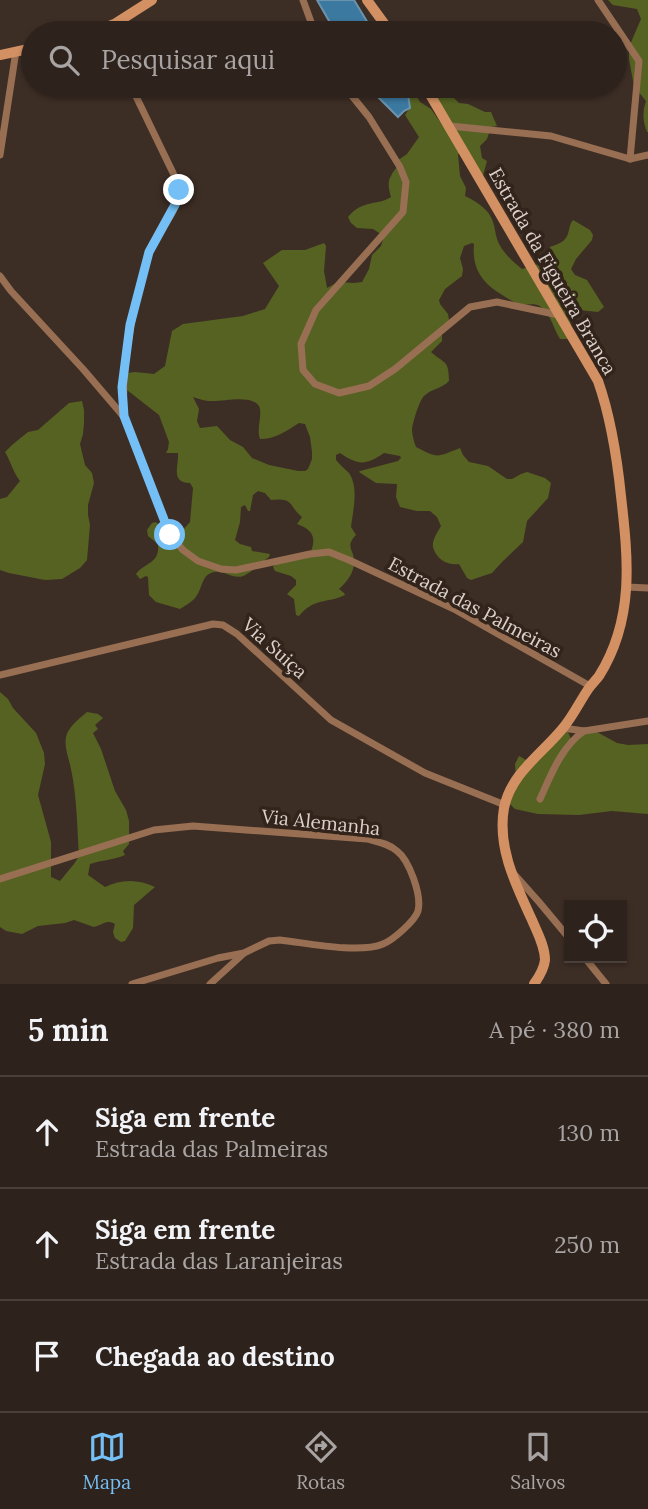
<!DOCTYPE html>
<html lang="pt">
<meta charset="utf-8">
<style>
:root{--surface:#2e221c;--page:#362a25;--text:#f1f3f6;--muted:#a7a4a3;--line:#493f3b;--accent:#74c0f6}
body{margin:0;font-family:Lora,serif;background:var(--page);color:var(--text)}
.controls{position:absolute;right:21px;bottom:21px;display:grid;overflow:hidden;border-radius:0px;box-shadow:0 2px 5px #0004}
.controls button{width:63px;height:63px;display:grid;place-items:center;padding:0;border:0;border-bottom:2px solid var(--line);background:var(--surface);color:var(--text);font:35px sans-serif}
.stop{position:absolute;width:21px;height:21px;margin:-16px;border:5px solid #74c0f6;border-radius:50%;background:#fff}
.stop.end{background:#74c0f6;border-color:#fff;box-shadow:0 2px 7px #0008}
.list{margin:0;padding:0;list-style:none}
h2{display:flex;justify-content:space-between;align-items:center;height:91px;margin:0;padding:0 28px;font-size:30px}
h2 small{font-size:23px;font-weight:400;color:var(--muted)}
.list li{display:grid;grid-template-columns:46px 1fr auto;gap:21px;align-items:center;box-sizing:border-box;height:112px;padding:0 28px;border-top:2px solid var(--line)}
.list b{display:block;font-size:26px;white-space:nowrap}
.list p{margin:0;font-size:23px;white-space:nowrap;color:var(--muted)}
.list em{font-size:23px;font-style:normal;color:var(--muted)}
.icon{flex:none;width:38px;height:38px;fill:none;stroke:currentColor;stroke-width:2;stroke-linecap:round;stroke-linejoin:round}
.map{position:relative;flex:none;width:648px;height:984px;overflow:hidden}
.search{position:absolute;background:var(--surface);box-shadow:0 2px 5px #0004;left:21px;right:21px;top:21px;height:77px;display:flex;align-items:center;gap:18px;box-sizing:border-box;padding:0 24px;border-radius:38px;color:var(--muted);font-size:26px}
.sheet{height:427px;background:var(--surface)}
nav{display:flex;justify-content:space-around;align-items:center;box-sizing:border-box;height:98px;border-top:2px solid var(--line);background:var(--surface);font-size:19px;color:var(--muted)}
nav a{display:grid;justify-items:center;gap:4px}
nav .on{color:var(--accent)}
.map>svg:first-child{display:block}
.forest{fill:#566222;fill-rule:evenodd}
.water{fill:#3c79a0;stroke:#6c93ad;stroke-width:2}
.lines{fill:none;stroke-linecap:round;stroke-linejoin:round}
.minor{stroke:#996f53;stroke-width:7}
.secondary{stroke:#d39163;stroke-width:10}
.route{stroke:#74c0f6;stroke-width:9}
.labels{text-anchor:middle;stroke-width:7;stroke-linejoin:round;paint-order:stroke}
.street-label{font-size:19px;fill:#dbd1cb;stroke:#32241b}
</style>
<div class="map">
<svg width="648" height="984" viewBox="0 0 648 984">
<rect width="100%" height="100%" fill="#3d2e25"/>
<g class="forest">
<path d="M608 0H648V132H647C643 121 642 113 646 101L634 86 629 59V47L641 19 637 9 613 5Z"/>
<path d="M423 86H447L449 93 459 103 468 104 485 112H491L497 126 491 127 487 139 480 146 482 158 487 161 482 179 460 154H458L460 176 466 188 465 196C477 202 489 209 493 222 495 227 495 233 497 239 501 251 512 261 522 269 535 266 548 263 550 247 555 245 562 243 565 239 570 234 568 226 573 220L590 230 593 235 592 240 576 259 571 269 575 275 587 280 604 307 598 312 570 309 569 315 573 337 570 339H560C553 328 552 316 541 307 534 302 527 306 520 304 510 301 504 296 496 291 479 279 472 265 474 244L472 243 464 246 460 258 463 269 462 276 445 289 439 300 440 304 448 314 450 326 442 332V341L431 352C444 364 449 359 449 381 441 389 431 389 424 396 419 401 413 422 412 429 412 435 414 442 416 447 439 459 437 457 460 448L463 455 469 462 488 466 507 479H512L521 474 527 472 545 478 551 483 548 498 527 521 523 542 502 562 492 573 471 580 467 578 459 564C448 566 436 559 433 547 432 539 438 532 441 526L437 517 430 511H417L400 507 396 497 397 484 376 483 359 472 360 471 398 461 401 458 400 456 384 453C366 465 359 466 340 453L336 455V460C340 465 345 469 349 473 359 488 353 510 351 527L356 535C344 547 355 550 354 563 354 573 346 583 339 589L344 593 345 595C326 604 315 597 299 616L296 615 294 599 287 594 296 585V580L291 576 275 571 273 567 276 563 311 551C317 536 311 529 297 524L302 517C288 506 295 497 271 500L265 493 258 491 253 495 250 511H248L245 505 241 507 240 522 235 540 240 544 251 547 252 551 270 554 269 557C263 561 250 574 243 576 232 580 222 568 211 573 202 576 202 588 197 595 194 601 186 605 180 609L156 602 149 595 148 577 146 576 140 579 136 574C145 562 160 564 158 544L148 536 147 530 152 523 156 522 171 539 174 540 190 522 193 488 190 483C170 482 179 467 178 453H166L168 449 169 442 159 415 127 390 128 373 135 372 154 374 165 366 172 331 183 324 243 316 265 309 279 286 263 263 282 250H305L324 243 326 246 324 271 327 288 338 282 354 283 362 282 369 269 372 255 381 246 384 236 373 229 357 228 351 223 348 217C363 199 377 206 391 197 389 190 387 182 391 176 394 169 398 169 397 161L407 154 419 137 405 115 409 109V94L412 93 416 95 420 102 431 109 445 129ZM193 397C199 399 205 401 210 401 223 402 251 394 259 406 263 414 256 428 260 439 276 439 286 431 299 423L305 424 310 437 312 452V459L308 469 305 471H298L269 465 252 458 243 447 230 440 217 426 200 428 197 421 199 409Z"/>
<path d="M82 401 84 410V423L83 434 80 444 85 465 92 473 94 483 88 505V515L90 525 87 560 80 568 62 579 45 580 9 573 0 570V499L7 497 20 481C13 472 11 462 5 452L12 445 28 432 38 430 69 403Z"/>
<path d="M0 692 8 699 13 708 36 733 44 753 45 764 38 795 51 842V877L60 881 74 864 79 856C77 827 77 797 71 769 69 759 64 747 66 737 68 727 80 718 87 712L98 714 103 718 95 725 98 729 93 733 101 749 115 791 126 810 129 821V844L123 851 125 855C113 860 102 860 90 864L88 875 105 887C121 879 139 879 155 887L134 905 133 928 125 941 121 942 115 938 113 932 115 924C106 919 103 925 94 927L74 920 65 923 38 926 22 934 6 931 0 927Z"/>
<path d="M565 731 568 732 571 739 595 731 617 743 628 745 648 744V814L612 811 579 815 538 814 515 809 509 803 516 777 515 764 519 756 526 760Z"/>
</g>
<g class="water">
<path d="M317 0H354L374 33H336Z"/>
<path d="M367 86H401L408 94 410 108 404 111 398 117Z"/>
</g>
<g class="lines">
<g class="minor">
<path d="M303 0 315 33"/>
<path d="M598 0 639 61 630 159"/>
<path d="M344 86 369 117 400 167 406 182 403 212 316 310 301 344 303 370 315 384 339 393 369 386 395 369 470 307 497 302 559 315"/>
<path d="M450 126 551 136 630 159 648 155"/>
<path d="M0 155 16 51"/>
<path d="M0 276 11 291 83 369 124 417 170 535 183 550 198 561 221 569 236 570 310 554 329 552 349 560 454 609 590 686"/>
<path d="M124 416C121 362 133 308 148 256 154 236 178 212 179 193 179 187 177 182 175 177L131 86"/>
<path d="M627 587 648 588"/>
<path d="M0 675 213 624 223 625 237 634 331 720 425 773 505 805"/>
<path d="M563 728 584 731 648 721"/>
<path d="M540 799C551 775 561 747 584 731"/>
<path d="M515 875 539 902 569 938"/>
<path d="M0 879 154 830 193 826 367 839C377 842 388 843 397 851 409 860 422 895 418 911 415 921 393 940 383 944 359 954 307 943 280 940L269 941 244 953 218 958 132 984"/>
<path d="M585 958 606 984"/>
<path d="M210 984 243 954"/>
</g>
<g class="secondary">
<path d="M367 0 391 33"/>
<path d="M92 33 116 23 152 0"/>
<path d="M0 55 33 48"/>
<path d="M425 86 598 381C611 418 617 457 621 496 628 558 635 619 599 676 596 680 592 684 589 688 580 701 573 716 563 728 542 754 511 773 504 808 497 848 516 885 532 920 537 932 545 946 545 960 544 969 539 977 534 984"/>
</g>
</g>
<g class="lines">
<path class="route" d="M170 535 124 416 122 387 130 325 149 252 177 201 179 190"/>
</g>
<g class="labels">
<g class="street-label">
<text transform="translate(553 271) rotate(60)" y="7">Estrada da Figueira Branca</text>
<text transform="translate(475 607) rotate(28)" y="7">Estrada das Palmeiras</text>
<text transform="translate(275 648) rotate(42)" y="7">Via Suiça</text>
<text transform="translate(321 822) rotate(6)" y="7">Via Alemanha</text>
</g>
</g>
</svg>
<div class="controls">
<button><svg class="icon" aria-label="locate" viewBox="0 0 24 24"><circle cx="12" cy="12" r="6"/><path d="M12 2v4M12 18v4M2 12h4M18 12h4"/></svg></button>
</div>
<div class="stop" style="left:170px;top:535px"></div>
<div class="stop end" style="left:179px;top:190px"></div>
<div class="search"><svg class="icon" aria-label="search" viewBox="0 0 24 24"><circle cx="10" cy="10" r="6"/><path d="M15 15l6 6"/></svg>Pesquisar aqui</div>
</div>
<section class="sheet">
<h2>5 min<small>A pé · 380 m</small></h2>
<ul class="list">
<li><svg class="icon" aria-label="ahead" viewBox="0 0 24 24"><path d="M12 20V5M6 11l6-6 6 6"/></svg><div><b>Siga em frente</b><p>Estrada das Palmeiras</p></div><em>130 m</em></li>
<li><svg class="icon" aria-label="ahead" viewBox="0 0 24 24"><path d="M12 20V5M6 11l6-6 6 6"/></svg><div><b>Siga em frente</b><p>Estrada das Laranjeiras</p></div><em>250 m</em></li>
<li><svg class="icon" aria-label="arrive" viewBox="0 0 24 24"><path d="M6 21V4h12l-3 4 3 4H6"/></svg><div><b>Chegada ao destino</b></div></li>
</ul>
</section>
<nav>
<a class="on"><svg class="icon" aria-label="map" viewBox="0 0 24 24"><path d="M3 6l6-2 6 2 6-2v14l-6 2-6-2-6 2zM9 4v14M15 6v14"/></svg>Mapa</a>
<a><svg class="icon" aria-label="directions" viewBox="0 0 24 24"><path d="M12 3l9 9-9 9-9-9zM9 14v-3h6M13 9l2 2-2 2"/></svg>Rotas</a>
<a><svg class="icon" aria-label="saved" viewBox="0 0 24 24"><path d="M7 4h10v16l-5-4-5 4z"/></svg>Salvos</a>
</nav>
